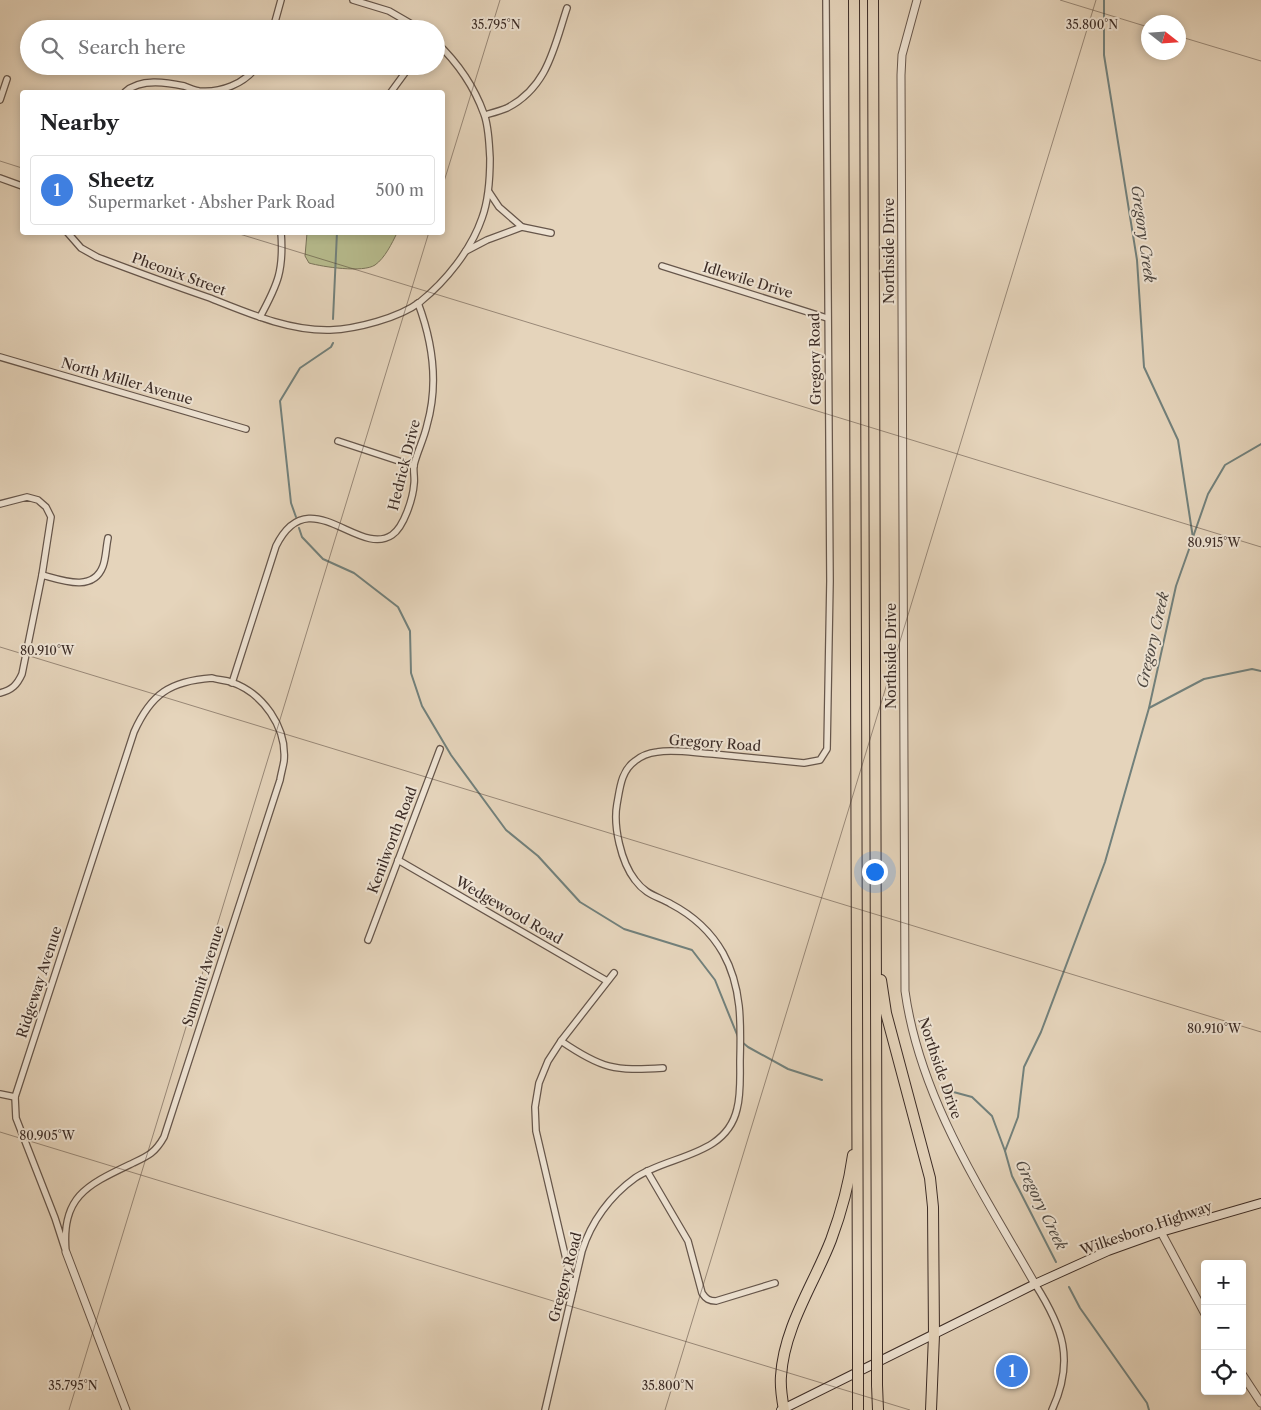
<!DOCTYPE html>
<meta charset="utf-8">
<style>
:root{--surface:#fff;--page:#f6f6f6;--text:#202124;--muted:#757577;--line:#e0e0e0;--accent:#0f766e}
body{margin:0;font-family:"Libre Caslon Text",serif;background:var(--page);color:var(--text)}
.controls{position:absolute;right:15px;bottom:15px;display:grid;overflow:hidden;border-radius:5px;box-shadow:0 2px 8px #0003}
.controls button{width:45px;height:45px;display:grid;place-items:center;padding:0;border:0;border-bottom:1px solid var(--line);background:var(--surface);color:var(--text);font:25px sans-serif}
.compass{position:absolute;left:1141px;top:15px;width:45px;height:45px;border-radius:50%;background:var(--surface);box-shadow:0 2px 8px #0003;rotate:107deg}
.you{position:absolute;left:874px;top:871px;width:18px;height:18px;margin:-12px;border:4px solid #fff;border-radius:50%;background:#1a73e8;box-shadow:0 0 0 8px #1a73e833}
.badge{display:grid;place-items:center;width:32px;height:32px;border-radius:50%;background:var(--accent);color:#fff;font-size:16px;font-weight:700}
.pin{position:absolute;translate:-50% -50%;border:2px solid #fff;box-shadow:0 1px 5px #0006}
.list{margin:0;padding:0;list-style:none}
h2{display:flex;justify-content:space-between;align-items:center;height:65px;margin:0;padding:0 20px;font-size:21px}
h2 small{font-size:16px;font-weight:400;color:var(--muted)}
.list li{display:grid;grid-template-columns:32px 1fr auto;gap:15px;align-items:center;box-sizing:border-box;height:70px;margin:0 10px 10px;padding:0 10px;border:1px solid var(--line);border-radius:5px}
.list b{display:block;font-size:19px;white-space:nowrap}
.list p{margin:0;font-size:16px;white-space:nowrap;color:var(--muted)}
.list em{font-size:16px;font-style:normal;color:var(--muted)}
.icon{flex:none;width:28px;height:28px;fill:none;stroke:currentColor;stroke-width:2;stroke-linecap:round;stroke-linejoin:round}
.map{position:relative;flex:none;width:1261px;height:1410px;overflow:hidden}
.search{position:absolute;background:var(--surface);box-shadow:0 2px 8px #0003;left:20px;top:20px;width:425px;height:55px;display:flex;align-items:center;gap:12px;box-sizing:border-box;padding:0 18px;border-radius:28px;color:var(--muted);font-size:19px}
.panel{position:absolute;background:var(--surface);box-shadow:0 2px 8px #0003;left:20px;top:90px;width:425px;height:145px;border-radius:5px}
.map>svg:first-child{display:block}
.green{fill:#b7bc8e;stroke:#7a745a}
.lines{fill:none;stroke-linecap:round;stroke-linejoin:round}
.stream{stroke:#72807b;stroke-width:2}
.minor-casing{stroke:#66564b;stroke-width:8}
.tertiary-casing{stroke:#66564b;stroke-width:9}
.secondary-casing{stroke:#3c2c26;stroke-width:10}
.motorway-casing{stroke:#3c2c26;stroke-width:12}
.minor{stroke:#eee3d3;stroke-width:5.5}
.tertiary{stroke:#eee3d3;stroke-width:7}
.secondary{stroke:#eee3d3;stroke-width:8}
.motorway{stroke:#e5d4bb;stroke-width:10}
.motorway-bridge-casing{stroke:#3c2c26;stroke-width:12;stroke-linecap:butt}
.motorway-bridge{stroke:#e5d4bb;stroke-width:10}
.ticks{fill:none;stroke:#3c2c26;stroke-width:1;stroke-opacity:0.45}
.labels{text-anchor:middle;stroke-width:4;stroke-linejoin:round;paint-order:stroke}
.street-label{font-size:14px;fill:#3c2c26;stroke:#eee3d3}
.water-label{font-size:15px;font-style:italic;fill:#4e4842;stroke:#eee3d3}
.ticks-label{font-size:12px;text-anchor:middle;fill:#3c2c26;stroke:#eee3d3;stroke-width:4;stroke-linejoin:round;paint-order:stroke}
</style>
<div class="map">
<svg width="1261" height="1410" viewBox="0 0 1261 1410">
<rect width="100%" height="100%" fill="#e5d4bb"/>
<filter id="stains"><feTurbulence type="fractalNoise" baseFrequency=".004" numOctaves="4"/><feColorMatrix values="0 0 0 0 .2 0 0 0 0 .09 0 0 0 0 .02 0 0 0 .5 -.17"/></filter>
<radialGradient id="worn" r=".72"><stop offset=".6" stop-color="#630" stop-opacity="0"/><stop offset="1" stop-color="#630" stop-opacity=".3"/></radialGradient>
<path class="green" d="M307 233V232L397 233C392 243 385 258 375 265 363 273 323 267 309 263L305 256Z"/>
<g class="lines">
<g class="stream">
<path d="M333 319 337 232"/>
<path d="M296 517 291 503 280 401 300 368 331 347 333 343"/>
<path d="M299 528 302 537 323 559 354 573 398 607 410 631 411 673 422 706 451 755 506 830 538 856 580 902 624 929 692 950 715 980 738 1037"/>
<path d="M1193 537 1208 494 1225 465 1261 444"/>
<path d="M1149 708 1204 679 1252 669 1261 671"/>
<path d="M742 1042 748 1047 788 1069 822 1080"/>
<path d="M946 1090 972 1097 992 1116 1005 1151"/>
<path d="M1056 1262 1012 1176 1005 1151 1018 1117 1024 1067 1041 1032 1105 862 1149 708 1176 586 1193 538 1178 440 1144 367 1137 260 1104 55V0"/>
<path d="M1069 1287 1080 1308 1147 1403 1149 1410"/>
</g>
<defs>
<g id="minor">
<path d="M353 0 389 11 420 29"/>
<path d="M273 29 281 0"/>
<path d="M125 92C140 78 166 82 184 86 189 88 194 90 199 91 220 93 245 84 257 66"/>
<path d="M391 92 410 66"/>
<path d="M0 100 7 79"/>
<path d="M485 115C492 113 500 111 507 108 548 87 554 47 567 8"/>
<path d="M0 178 22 186"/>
<path d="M489 192 499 207 522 227 551 233"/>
<path d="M67 232 81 248 97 257C134 271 172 285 210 298 248 313 289 331 330 330 356 329 399 318 420 302 446 281 471 250 482 218 489 199 490 179 490 158 489 144 489 127 484 114 474 86 457 62 436 42"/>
<path d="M466 251 487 240 522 227"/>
<path d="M662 266 827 318"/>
<path d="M260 317C278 284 284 270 281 232"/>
<path d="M0 357 246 429"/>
<path d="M338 441 414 466"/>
<path d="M0 504 27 497 38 500 46 507 51 517 42 575 22 674C17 685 12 690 0 693"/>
<path d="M42 575C61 580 93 593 103 566 106 558 106 547 108 538"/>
<path d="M212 678C218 680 225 680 231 682 263 693 287 727 284 761 283 767 281 774 280 780L164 1137C155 1153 148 1156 133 1163 87 1185 61 1196 66 1252L55 1218 16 1118 15 1097 134 732C151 694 170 681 212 678Z"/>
<path d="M232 683 276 546C309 479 358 558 392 535 404 527 413 498 414 484 415 478 413 471 414 465 417 452 424 439 427 425 439 383 433 343 418 303"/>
<path d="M398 860 607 981"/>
<path d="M368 940 440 749"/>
<path d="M561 1041C602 1069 614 1071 663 1068"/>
<path d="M0 1094 15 1097"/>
<path d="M647 1171 688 1241 702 1293C706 1299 709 1301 716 1301L775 1283"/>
<path d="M1035 1284C1063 1328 1075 1360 1052 1410"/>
<path d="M573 1289 536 1131 535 1107 539 1083 548 1061 561 1041 614 973"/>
<path d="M545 1410 582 1251C591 1222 610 1196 635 1178 668 1155 726 1157 737 1109 741 1094 740 1077 740 1061 741 1024 742 987 723 953 711 932 692 915 671 904 657 896 646 895 635 880 621 862 613 826 617 804 620 788 621 771 635 761 641 756 649 753 657 752 675 749 694 753 713 754 743 757 774 760 804 763L820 760 827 749 830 581 826 0"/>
</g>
<g id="tertiary">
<path d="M917 0 902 55 901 75 905 991C920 1099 982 1191 1035 1284"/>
<path d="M1161 1232 1205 1314"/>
<path d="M66 1252 126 1410"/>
<path d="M1242 1374 1261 1403"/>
</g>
<path id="secondary" d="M781 1410 1035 1284 1108 1251 1161 1232 1261 1203"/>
<g id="motorway">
<path d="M854 0 858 1331"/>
<path d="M873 0 877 1331"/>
<path d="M881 980 886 1013 930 1178 933 1207 934 1335 931 1410"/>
<path d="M877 1385 878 1410"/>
<path d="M858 1396V1410"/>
<path d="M784 1410C782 1399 780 1387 781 1376 784 1327 814 1284 831 1240 841 1213 849 1184 853 1155"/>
</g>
</defs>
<use href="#minor" class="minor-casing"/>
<use href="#tertiary" class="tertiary-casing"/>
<use href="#secondary" class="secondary-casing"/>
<use href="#motorway" class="motorway-casing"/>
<use href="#minor" class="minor"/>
<use href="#tertiary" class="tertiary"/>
<use href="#secondary" class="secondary"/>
<use href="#motorway" class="motorway"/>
<defs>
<g id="motorway-bridge">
<path d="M858 1331V1396"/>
<path d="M877 1331V1385"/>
</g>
</defs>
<use href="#motorway-bridge" class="motorway-bridge-casing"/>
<use href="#motorway-bridge" class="motorway-bridge"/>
</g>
<path class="ticks" d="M1060 0 1148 27M1178 36 1261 61M0 161 22 168M442 188 500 0M233 232 1261 547M0 647 1261 1032M0 1132 910 1410M69 1410 429 232M665 1410 1096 0M1260 1410 1261 1408"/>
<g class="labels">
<g class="street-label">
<text transform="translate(889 251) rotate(-90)" y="5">Northside Drive</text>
<text transform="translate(179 274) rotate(20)" y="5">Pheonix Street</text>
<text transform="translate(748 280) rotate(17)" y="5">Idlewile Drive</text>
<text transform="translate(815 359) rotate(-91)" y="5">Gregory Road</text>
<text transform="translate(127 381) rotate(16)" y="5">North Miller Avenue</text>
<text transform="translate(404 465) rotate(-76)" y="5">Hedrick Drive</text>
<text transform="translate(891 656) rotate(-90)" y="5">Northside Drive</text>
<text transform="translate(715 743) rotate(4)" y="5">Gregory Road</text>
<text transform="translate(392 840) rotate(-69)" y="5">Kenilworth Road</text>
<text transform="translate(509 910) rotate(30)" y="5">Wedgewood Road</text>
<text transform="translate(203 976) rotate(-72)" y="5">Summit Avenue</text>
<text transform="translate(39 982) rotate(-72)" y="5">Ridgeway Avenue</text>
<text transform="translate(940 1068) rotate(71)" y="5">Northside Drive</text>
<text transform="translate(1146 1228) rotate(-19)" y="5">Wilkesboro Highway</text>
<text transform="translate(565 1277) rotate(-75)" y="5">Gregory Road</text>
</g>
<g class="water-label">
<text transform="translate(1143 234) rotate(82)" y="5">Gregory Creek</text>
<text transform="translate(1153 640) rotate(-77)" y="5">Gregory Creek</text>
<text transform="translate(1041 1205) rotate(64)" y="5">Gregory Creek</text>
</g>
</g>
<g class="ticks-label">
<text x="496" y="29">35.795°N</text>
<text x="1092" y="29">35.800°N</text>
<text x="1214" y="547">80.915°W</text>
<text x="47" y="655">80.910°W</text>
<text x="1214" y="1033">80.910°W</text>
<text x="47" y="1140">80.905°W</text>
<text x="73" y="1390">35.795°N</text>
<text x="668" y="1390">35.800°N</text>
</g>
<rect width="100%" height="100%" filter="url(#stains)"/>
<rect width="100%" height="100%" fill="url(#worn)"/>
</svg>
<div class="controls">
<button>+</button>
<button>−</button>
<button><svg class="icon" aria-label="locate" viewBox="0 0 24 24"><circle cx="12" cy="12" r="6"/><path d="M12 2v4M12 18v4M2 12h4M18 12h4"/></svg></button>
</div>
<svg class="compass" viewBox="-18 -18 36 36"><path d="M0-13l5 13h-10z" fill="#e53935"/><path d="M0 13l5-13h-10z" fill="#757577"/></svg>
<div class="you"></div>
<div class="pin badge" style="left:1012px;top:1371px;background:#3f7fe0">1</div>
<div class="search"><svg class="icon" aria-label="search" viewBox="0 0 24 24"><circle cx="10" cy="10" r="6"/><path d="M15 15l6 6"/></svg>Search here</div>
<section class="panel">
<h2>Nearby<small></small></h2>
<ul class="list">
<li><span class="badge" style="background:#3f7fe0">1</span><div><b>Sheetz</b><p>Supermarket · Absher Park Road</p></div><em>500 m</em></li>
</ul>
</section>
</div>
